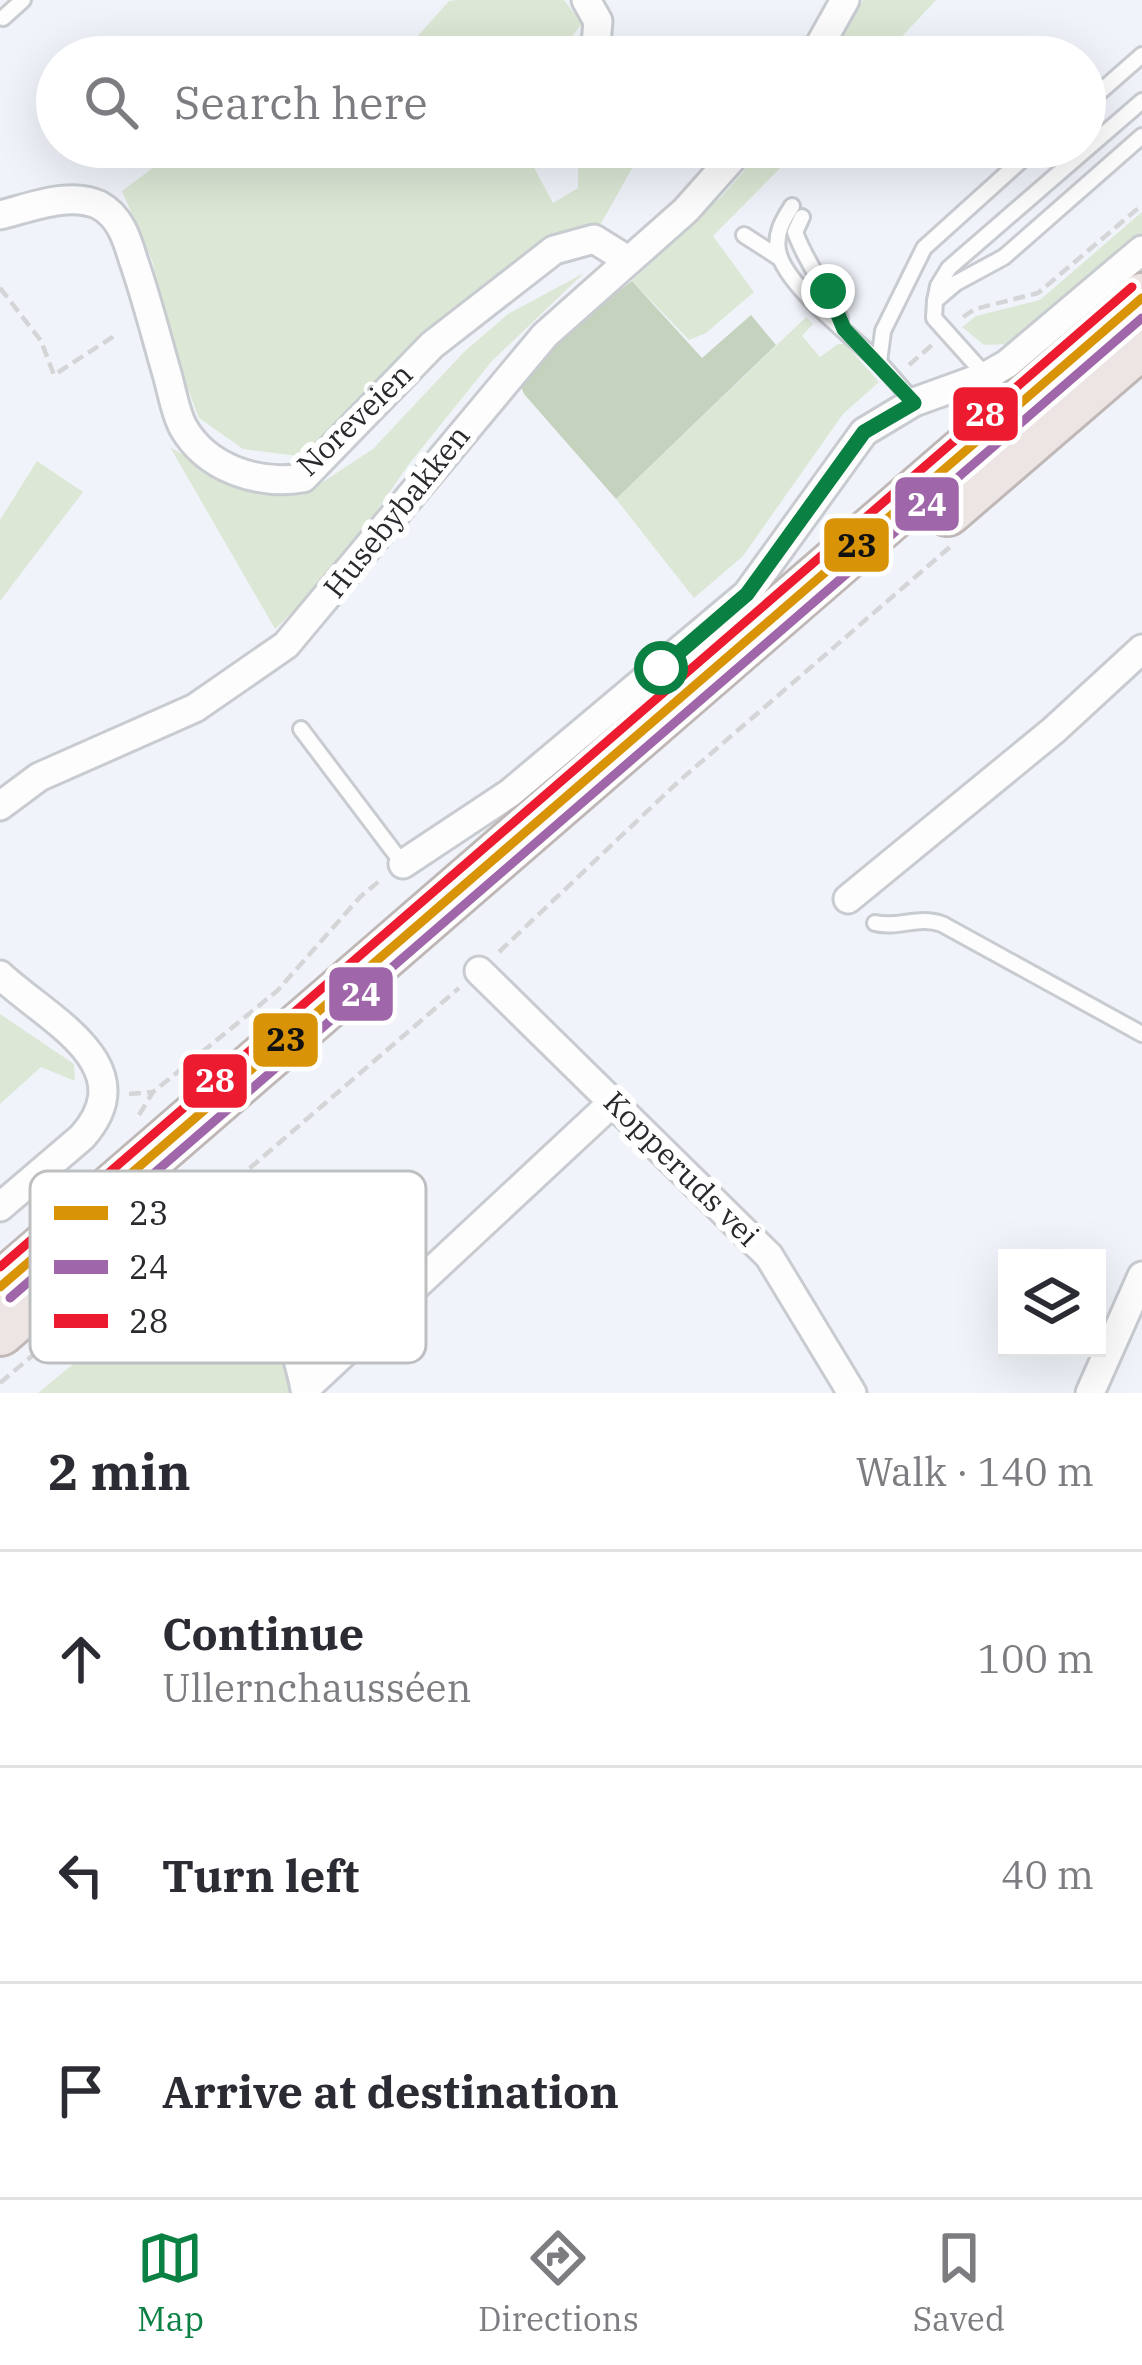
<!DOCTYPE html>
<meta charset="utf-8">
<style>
:root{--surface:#fff;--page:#f2f2f3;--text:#2b2b33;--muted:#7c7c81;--line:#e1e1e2;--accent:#0b8043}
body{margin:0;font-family:"IBM Plex Serif",serif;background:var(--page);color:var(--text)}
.controls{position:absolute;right:36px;bottom:36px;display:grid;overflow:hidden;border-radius:0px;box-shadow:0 12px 48px #0002}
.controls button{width:108px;height:108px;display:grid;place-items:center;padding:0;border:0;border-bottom:3px solid var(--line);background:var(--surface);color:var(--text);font:60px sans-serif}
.stop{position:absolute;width:36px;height:36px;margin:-27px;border:9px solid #0b8043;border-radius:50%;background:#fff}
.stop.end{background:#0b8043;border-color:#fff;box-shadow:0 3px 12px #0008}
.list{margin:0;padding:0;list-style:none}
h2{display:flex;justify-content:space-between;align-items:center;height:156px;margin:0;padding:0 48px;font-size:51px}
h2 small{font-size:39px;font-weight:400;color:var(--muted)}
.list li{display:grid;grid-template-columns:78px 1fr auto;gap:36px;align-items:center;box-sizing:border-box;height:216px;padding:0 48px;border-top:3px solid var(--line)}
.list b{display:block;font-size:45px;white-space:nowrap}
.list p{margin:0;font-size:39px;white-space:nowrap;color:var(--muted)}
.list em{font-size:39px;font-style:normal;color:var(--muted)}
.icon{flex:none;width:66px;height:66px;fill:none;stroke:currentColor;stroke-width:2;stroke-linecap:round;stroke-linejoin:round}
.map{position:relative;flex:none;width:1142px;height:1393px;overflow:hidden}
.search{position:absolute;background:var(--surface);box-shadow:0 12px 48px #0002;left:36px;right:36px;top:36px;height:132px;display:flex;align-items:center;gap:30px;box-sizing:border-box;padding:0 42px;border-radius:66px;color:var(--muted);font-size:45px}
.sheet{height:804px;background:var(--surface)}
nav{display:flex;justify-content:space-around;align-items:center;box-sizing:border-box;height:168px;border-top:3px solid var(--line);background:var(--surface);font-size:33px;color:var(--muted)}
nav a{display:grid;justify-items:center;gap:6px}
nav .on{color:var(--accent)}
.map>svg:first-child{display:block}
.green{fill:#dce7d5}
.forest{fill:#c5d2bd}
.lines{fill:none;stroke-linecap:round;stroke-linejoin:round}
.lane-casing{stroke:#c8cbd0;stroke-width:20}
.street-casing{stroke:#c8cbd0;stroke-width:33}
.highway-casing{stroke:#c0b8b7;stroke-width:54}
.path{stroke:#d4d5d7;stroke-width:4.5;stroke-dasharray:12 6;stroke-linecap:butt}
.lane{stroke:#fdfdfe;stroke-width:14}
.street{stroke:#fdfdfe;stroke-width:27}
.highway{stroke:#ede5e3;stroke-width:48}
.bus-1-casing{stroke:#fff;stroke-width:18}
.bus-2-casing{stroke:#fff;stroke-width:18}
.bus-3-casing{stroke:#fff;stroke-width:18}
.bus-1{stroke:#d89307;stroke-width:9}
.bus-2{stroke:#a066aa;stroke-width:9}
.bus-3{stroke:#ed1b2f;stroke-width:9}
.route{stroke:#0b8043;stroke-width:15}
.labels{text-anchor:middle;stroke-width:12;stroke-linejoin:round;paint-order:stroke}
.street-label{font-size:30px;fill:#282a2e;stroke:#fff}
.key{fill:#fff;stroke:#bebfc0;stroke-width:3}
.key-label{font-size:33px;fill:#282a2e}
.line-badge{stroke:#fff;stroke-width:4.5}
.badge-label{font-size:33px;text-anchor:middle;font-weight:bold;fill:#fff}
.pale-badge-label{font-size:33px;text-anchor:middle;font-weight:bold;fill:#111}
</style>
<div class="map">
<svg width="1142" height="1393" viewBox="0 0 1142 1393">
<rect width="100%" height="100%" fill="#f0f4fa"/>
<g class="green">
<path d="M456 0H564L582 24 555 57H399L449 1Z"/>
<path d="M863 0H936L883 57H830Z"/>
<path d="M181 147H523L553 203 578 188V147H619L636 161 598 229 306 457 243 449 199 418 168 337 153 263 122 191Z"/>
<path d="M765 147H801L713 236 754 292 706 333 689 340 632 281 722 196Z"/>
<path d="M1142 212V233L1011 344 984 345 962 327 976 316 1040 300Z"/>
<path d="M584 273 492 361 409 464 335 571 275 629 170 447 233 485 274 496 303 495 373 449 464 352 508 314Z"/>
<path d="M806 317 813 324 802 336 820 357 838 344H845L879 382 843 414 743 556 694 598 616 499Z"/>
<path d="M37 461 83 492 0 601V520Z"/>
<path d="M0 1014 74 1064 75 1081 41 1067 0 1104Z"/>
<path d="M226 1238 271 1309 292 1393H38Z"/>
</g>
<path class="forest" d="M632 281 702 358 751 315 776 345 616 499 524 394 520 384 572 328Z"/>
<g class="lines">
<defs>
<g id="lane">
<path d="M3 18 23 0"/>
<path d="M1085 105 1142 55"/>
<path d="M792 206C783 220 775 233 778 250 783 284 854 338 879 362"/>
<path d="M802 217 795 232C806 263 827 289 840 319"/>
<path d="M744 235 778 257"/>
<path d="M935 301 938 286 949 268 1142 101"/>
<path d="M986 376 934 318 935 301 956 283 1004 257 1142 136"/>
<path d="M914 402 879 362 883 331 924 248 1036 147"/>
<path d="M301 729 403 864"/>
<path d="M875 923C899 929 918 915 942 924L1142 1034"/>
</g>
<g id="street">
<path d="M586 0 598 21 595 55 604 57"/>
<path d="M813 57 845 0"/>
<path d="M0 215C29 208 70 191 99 205 120 216 127 239 133 259 146 296 156 336 167 374 172 391 175 412 183 427 207 469 258 485 303 478L432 345 554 250 594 239 626 259"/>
<path d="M0 806 39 777 195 708 286 645 545 335 686 210 742 147"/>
<path d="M403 864 510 793 747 594 864 432 914 402 986 376 1007 364 1142 250"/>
<path d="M848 899 1054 730 1142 649"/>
<path d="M479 971 769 1256 852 1393"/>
<path d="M0 975C47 1019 146 1065 82 1137L0 1207"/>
<path d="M217 1197C263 1254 291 1321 306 1393"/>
<path d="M305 1389 613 1102"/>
<path d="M1090 1393 1142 1276"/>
</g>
<g id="highway">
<path d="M947 511 1142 343"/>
<path d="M0 1287 1142 298"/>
<path d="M0 1331 64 1275"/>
</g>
</defs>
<use href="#lane" class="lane-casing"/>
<use href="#street" class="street-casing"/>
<use href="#highway" class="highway-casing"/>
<g class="path">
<path d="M0 288 41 341 54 375 114 336"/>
<path d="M963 317 975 309 1038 293 1142 205"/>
<path d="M909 365 932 345"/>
<path d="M499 952 678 782 950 547"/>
<path d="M129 1094 153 1092"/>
<path d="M139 1115 153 1092 277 991 360 897 383 878"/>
<path d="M236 1180 459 988"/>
<path d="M0 1383 197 1216"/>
</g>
<use href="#lane" class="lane"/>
<use href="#street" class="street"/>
<use href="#highway" class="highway"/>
<defs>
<path id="bus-1" d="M0 1287 1142 298"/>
<path id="bus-2" d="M10 1298 1142 318"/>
<path id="bus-3" d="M0 1267 1132 287"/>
</defs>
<use href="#bus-1" class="bus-1-casing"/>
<use href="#bus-2" class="bus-2-casing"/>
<use href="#bus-3" class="bus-3-casing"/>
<use href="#bus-1" class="bus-1"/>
<use href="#bus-2" class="bus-2"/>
<use href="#bus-3" class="bus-3"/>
</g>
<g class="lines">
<path class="route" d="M661 668 747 594 864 432 914 403 844 329 828 291"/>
</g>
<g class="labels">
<g class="street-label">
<text transform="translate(355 420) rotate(-44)" y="10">Noreveien</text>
<text transform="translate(397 512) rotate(-51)" y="10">Husebybakken</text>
<text transform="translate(681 1169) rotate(45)" y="10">Kopperuds vei</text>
</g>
</g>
<rect x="30" y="1171" width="396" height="192" rx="18" class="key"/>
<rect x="54" y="1206" width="54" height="14" fill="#d89307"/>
<rect x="54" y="1260" width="54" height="14" fill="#a066aa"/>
<rect x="54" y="1314" width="54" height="14" fill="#ed1b2f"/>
<g class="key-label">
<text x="129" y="1225">23</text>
<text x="129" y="1279">24</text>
<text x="129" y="1333">28</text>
</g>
<g class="line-badge">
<rect x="951" y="385" width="69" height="58" rx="12" fill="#ed1b2f"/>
<rect x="893" y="475" width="68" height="58" rx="12" fill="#a066aa"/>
<rect x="822" y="516" width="69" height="58" rx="12" fill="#d89307"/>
<rect x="327" y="965" width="68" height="58" rx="12" fill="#a066aa"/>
<rect x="251" y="1011" width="69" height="58" rx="12" fill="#d89307"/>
<rect x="181" y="1052" width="68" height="58" rx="12" fill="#ed1b2f"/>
</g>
<g class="badge-label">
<text x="985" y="426">28</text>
<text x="927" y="516">24</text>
<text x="361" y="1006">24</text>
<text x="215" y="1092">28</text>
</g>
<g class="pale-badge-label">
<text x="857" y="557">23</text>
<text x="286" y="1051">23</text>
</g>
</svg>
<div class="controls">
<button><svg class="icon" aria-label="layers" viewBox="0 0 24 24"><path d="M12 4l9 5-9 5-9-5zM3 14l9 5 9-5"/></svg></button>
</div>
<div class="stop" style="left:661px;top:668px"></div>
<div class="stop end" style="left:828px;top:291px"></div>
<div class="search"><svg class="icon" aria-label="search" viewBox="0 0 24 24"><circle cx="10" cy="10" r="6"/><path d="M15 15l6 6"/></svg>Search here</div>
</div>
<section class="sheet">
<h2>2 min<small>Walk · 140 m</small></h2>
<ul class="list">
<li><svg class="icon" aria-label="ahead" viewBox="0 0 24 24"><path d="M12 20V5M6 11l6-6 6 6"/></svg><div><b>Continue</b><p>Ullernchausséen</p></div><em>100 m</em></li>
<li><svg class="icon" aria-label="left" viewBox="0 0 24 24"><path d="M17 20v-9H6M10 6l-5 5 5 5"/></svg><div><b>Turn left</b></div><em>40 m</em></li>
<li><svg class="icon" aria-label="arrive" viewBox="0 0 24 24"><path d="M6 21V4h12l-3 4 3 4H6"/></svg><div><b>Arrive at destination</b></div></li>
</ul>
</section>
<nav>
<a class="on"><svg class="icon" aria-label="map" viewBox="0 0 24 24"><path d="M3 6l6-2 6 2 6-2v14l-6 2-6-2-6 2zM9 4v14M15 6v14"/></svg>Map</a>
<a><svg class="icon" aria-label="directions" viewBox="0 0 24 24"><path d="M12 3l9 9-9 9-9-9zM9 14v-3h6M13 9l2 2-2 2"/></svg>Directions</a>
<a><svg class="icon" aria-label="saved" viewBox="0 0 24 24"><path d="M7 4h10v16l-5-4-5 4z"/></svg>Saved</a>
</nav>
